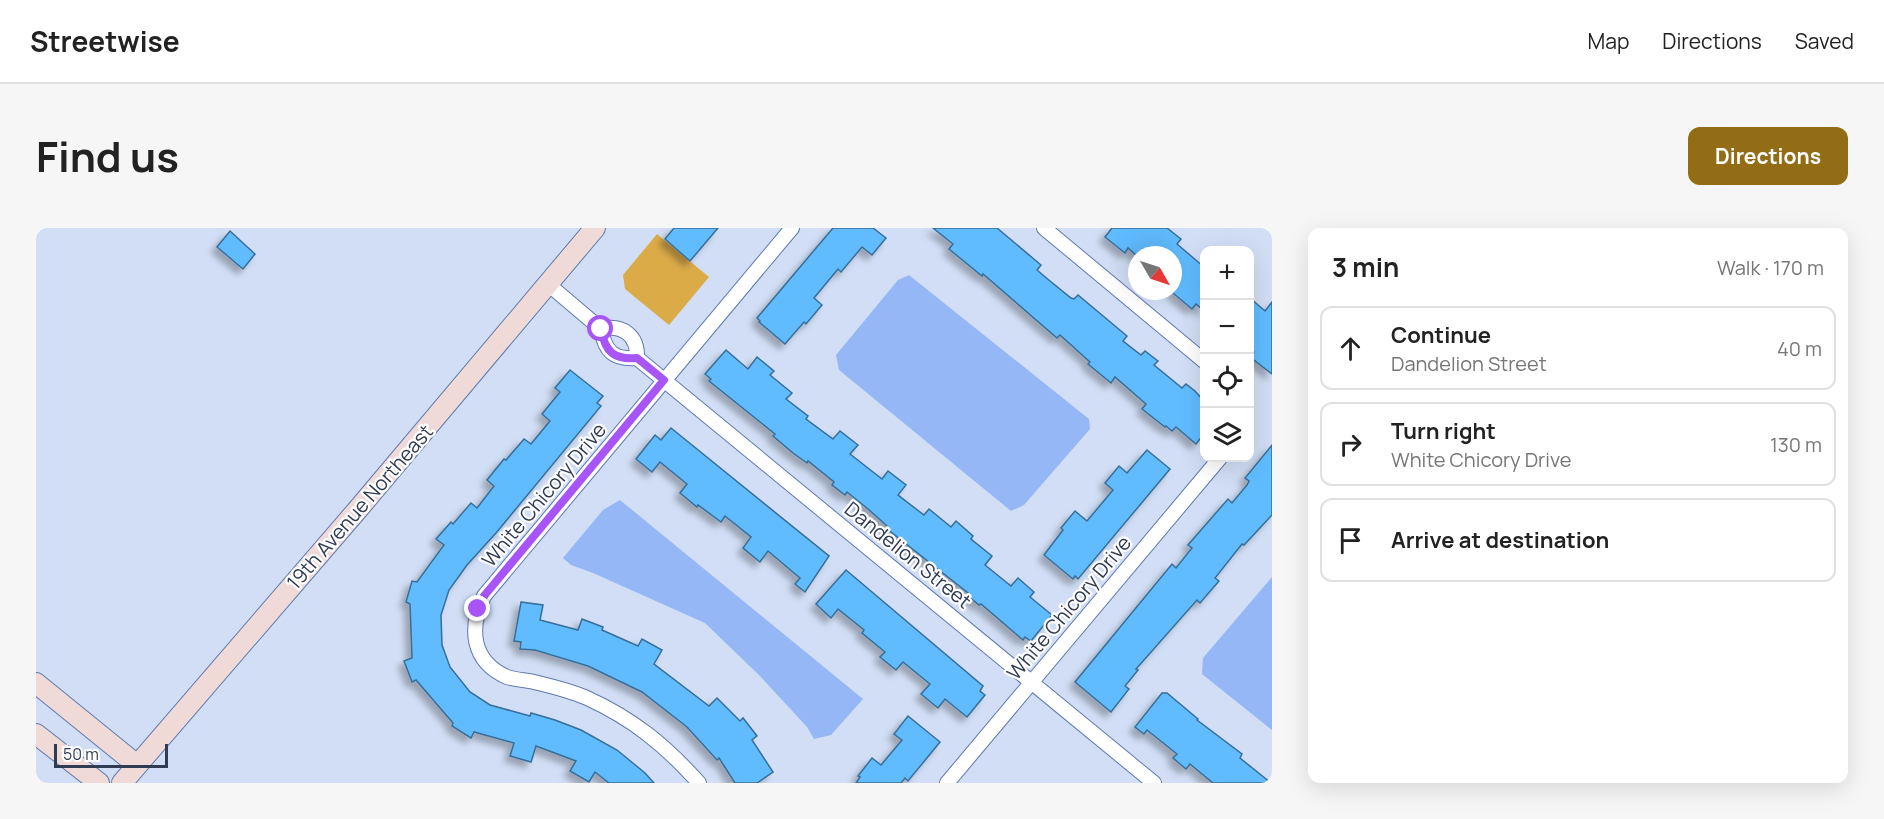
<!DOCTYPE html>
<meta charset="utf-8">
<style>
:root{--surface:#fff;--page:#f6f6f6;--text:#222;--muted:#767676;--line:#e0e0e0;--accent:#936d15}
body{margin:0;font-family:Manrope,sans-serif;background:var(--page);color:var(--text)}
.controls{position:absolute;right:18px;top:18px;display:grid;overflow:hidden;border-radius:12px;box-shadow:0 6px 24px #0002}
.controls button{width:54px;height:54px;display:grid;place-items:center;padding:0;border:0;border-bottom:2px solid var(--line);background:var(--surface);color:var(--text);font:30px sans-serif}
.compass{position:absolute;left:1092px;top:18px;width:54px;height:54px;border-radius:50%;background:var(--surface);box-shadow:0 6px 24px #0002;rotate:129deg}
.scale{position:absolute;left:18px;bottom:15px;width:114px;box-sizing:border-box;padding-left:6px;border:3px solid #303c53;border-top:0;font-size:16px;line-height:21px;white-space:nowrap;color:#303c53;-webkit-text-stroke:4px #fefefe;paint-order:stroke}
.stop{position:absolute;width:18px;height:18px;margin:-14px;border:4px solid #a855f7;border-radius:50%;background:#fff}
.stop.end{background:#a855f7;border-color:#fff;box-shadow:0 2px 6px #0008}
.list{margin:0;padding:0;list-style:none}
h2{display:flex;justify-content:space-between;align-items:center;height:78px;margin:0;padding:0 24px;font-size:26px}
h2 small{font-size:20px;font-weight:400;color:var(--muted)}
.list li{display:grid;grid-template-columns:39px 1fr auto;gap:18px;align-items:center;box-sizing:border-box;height:84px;margin:0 12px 12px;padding:0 12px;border:2px solid var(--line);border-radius:12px}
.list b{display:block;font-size:22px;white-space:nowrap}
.list p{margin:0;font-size:20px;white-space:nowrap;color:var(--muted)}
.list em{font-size:20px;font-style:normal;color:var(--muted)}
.icon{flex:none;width:33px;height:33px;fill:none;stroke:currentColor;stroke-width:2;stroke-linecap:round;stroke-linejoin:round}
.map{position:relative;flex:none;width:1236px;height:555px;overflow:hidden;border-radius:12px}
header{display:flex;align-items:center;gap:36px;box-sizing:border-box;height:84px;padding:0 30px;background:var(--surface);border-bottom:2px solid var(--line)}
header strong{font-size:28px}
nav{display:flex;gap:33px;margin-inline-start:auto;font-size:21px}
.intro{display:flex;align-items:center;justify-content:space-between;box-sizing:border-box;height:144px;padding:0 36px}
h1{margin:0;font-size:42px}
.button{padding:15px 27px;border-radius:12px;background:var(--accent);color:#fff;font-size:21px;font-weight:700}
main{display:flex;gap:36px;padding:0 36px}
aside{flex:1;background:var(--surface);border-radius:12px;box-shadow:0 6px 24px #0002}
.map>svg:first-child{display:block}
.green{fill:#dbab48}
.water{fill:#96b7f5}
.building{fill:#61bcff;stroke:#376e97;stroke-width:1.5;filter:url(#shadow)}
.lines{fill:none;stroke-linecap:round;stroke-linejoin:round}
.street-casing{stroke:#5f7aaf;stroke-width:16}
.secondary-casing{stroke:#5f7aaf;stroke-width:22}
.street{stroke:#fff;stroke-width:14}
.secondary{stroke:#f0dad8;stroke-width:20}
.route{stroke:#a855f7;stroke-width:8}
.labels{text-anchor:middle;stroke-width:4.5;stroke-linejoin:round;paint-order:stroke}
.street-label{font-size:20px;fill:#303c53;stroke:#fefefe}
</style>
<header>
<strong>Streetwise</strong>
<nav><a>Map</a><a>Directions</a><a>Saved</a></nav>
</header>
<div class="intro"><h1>Find us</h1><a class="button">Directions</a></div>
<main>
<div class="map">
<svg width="1236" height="555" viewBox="0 0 1236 555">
<defs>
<filter id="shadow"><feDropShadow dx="-5.5" dy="5.5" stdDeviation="3" flood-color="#0004"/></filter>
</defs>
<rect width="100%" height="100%" fill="#d1def5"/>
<path class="green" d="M621 6 673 49 633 97 589 61 587 47Z"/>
<g class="water">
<path d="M873 47 1053 191 1054 201 988 277 975 283 803 142 800 127 862 52Z"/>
<path d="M584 272 827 471 795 507 778 511 771 499 724 448 669 395 557 345 535 337 527 330 567 282Z"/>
<path d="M1236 349V502L1166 446 1167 430Z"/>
</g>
<g class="building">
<path d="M638 0H682L654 33 629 11Z"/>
<path d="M797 0H837L850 10 836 27 826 19 805 44 802 41 778 70 786 77 770 96 768 94 749 116 723 94 724 93 721 90Z"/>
<path d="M897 0H961L1005 37 1001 42 1014 53 1035 70 1038 71 1042 67 1091 108 1087 113 1105 127 1109 123 1122 133 1118 137 1146 160 1150 156 1159 163 1168 173V206L1160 216 1140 199 1136 203 1130 198 1129 199 1106 181 1110 176 1079 149 1075 155 1052 136 1054 134 1024 107 1021 110 947 46 946 48 913 21 917 16Z"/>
<path d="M1076 0H1131L1145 11 1141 16 1168 39V83L1160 76 1156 81 1137 65V27H1100L1092 20 1089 25 1069 9Z"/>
<path d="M194 3 219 26 207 41 181 19Z"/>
<path d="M1214 70 1229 83 1236 74V146L1214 129 1218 124 1214 120Z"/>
<path d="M690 122 712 141 721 129 738 143 734 147 756 165 750 171 772 188 770 191 797 211 804 203 822 217 814 226 846 251 852 243 870 257 862 267 888 287 893 281 915 299 920 293 937 308 935 311 956 328 949 337 975 358 982 350 998 364 994 369 1016 387 995 413 989 409 987 412 945 376 943 377 931 367 932 365 850 300 851 298 832 281 811 264 809 267 796 257 798 254 772 233 771 235 757 225 737 208 739 206 673 153 675 151 669 146Z"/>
<path d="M534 142 567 168 561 175 565 178 460 305 431 337 413 362 405 387 406 417 414 439 434 464 454 477 494 488 495 485 519 492 545 502 581 522 609 545 618 555H573L559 544 553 554 534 543 540 533 500 518 495 534 474 528 478 515 438 504 435 510 416 498 417 495 380 452 376 454 368 433 376 430 374 376 370 374 376 353 381 354 408 317 400 311 415 294 417 296 435 275 441 280 458 258 451 252 468 231 470 232 488 211 495 216 514 193 506 186 524 164 519 160Z"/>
<path d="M635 200 793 328 769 364 759 356 764 350 732 323 724 334 707 320 715 309 689 288 685 294 662 277 661 279 644 265 651 256 624 234 616 244 600 231 619 207 625 212Z"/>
<path d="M1236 217V287L1208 317 1206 316 1179 350 1183 353 1164 375 1161 372 1100 441 1102 442 1089 458 1093 461 1075 484 1039 454 1136 336 1140 340 1156 320 1152 317 1192 271 1196 275 1211 257 1213 253 1209 250Z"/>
<path d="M1111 222 1134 241 1042 351 1039 348 1037 351 1008 327 1027 302 1025 300 1039 283 1051 293 1077 262 1069 255 1083 238 1091 245Z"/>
<path d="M810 342 947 458 944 463 949 467 931 489 909 471 902 480 885 466 894 456 867 434 860 442 844 429 849 424 826 405 828 402 802 381 795 390 780 376Z"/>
<path d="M485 374 507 377 504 392 542 402 546 391 567 399 566 402 602 418 606 411 626 422 618 436 673 478 681 470 704 493 707 490 721 508 716 512 737 544 721 555H699L683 530 681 532 651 499 606 464 552 438 499 422 484 421 485 414 478 413Z"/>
<path d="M1126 465H1131L1162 491 1161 492 1206 526 1204 530 1235 555H1177L1154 536 1150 541 1137 530 1141 526 1111 502 1108 506 1099 499Z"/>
<path d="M872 488 904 514 872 553 869 550 865 555H820L824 549 822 548 836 530 845 537 866 512 858 506Z"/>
</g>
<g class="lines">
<defs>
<g id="street">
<path d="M1008 0 1168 133"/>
<path d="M512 56 565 101C569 124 578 132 601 130L1118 555"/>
<path d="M565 101C586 96 602 107 601 130"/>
<path d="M663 555C629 517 597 491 551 470 535 463 515 458 498 454 490 452 480 452 471 449 435 433 433 400 448 368L756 0"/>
<path d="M911 555 1184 230"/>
</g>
<g id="secondary">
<path d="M0 455 101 537"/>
<path d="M0 506 63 555"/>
<path d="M86 555 323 280 559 0"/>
</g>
</defs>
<use href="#street" class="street-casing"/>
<use href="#secondary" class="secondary-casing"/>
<use href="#street" class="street"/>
<use href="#secondary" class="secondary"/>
</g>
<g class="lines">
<path class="route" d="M442 381 448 368 628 152 601 130C578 132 569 124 565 101"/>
</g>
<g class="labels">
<g class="street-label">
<text transform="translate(508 267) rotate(-50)" y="7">White Chicory Drive</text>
<text transform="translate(324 279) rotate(-49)" y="7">19th Avenue Northeast</text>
<text transform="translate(872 327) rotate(39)" y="7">Dandelion Street</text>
<text transform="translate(1033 380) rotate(-50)" y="7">White Chicory Drive</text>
</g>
</g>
</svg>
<div class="controls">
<button>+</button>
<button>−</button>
<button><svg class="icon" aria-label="locate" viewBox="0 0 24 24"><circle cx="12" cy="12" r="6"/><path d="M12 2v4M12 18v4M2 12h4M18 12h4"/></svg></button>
<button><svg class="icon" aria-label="layers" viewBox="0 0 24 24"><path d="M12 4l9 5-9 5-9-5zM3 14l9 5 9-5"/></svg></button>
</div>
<svg class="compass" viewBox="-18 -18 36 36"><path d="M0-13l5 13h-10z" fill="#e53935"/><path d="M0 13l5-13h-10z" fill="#767676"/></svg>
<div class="scale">50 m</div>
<div class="stop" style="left:565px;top:101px"></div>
<div class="stop end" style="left:442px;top:381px"></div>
</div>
<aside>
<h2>3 min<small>Walk · 170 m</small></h2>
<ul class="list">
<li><svg class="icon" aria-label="ahead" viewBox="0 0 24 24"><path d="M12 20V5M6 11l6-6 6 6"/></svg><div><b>Continue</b><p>Dandelion Street</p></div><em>40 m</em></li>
<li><svg class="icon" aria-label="right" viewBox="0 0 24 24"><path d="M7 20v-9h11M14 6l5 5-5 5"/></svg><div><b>Turn right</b><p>White Chicory Drive</p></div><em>130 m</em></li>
<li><svg class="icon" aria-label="arrive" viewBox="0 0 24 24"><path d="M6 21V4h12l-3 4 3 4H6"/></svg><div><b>Arrive at destination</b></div></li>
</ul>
</aside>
</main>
